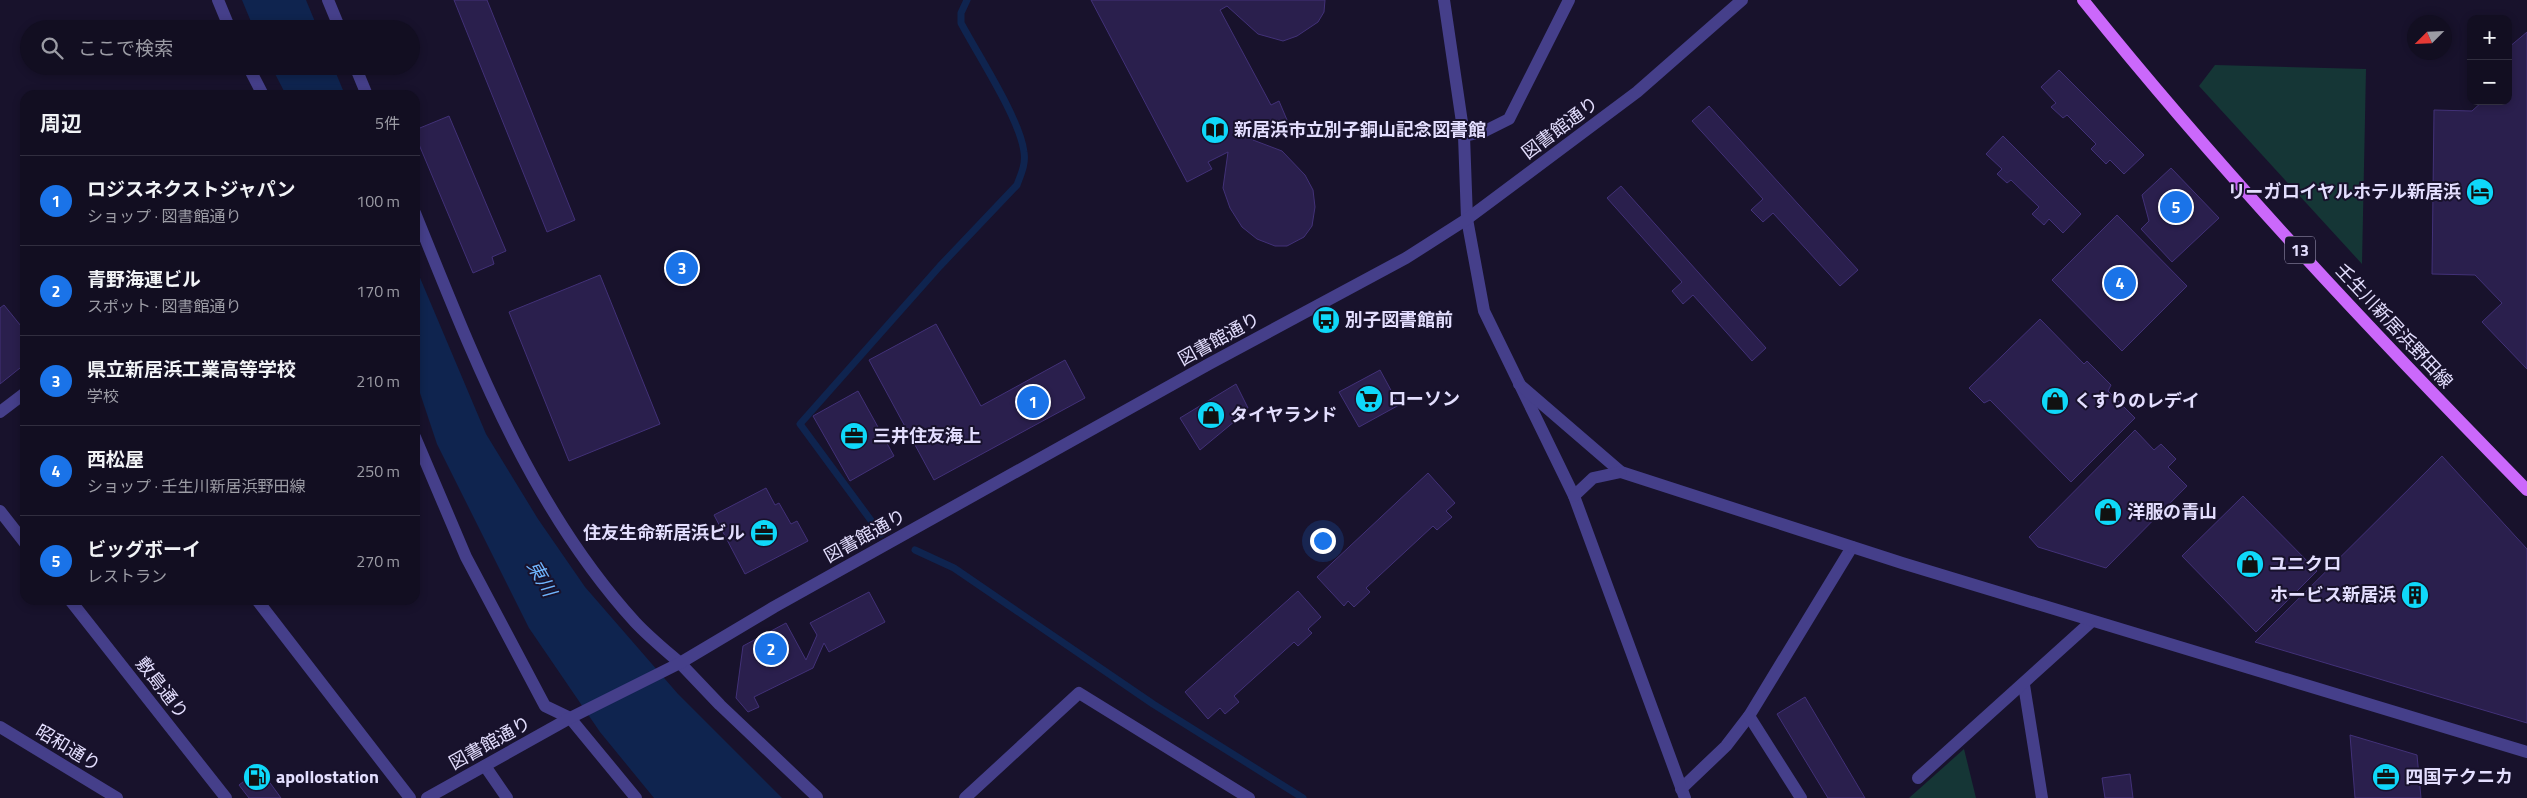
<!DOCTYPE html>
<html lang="ja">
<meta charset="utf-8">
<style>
:root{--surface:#120e21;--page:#1b172a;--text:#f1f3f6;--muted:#9c9ca5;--line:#312e3f;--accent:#1a73e8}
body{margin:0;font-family:"Titillium Web","Noto Sans JP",sans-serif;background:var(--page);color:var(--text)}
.controls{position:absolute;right:15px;top:15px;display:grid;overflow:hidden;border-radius:10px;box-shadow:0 2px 8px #0003}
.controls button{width:45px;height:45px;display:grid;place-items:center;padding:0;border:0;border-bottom:1px solid var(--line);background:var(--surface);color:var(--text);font:25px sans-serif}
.compass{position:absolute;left:2407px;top:15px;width:45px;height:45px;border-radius:50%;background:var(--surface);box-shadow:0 2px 8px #0003;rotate:246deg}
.you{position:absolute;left:1322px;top:540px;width:18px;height:18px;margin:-12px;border:4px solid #fff;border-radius:50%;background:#1a73e8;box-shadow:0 0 0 8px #1a73e833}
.badge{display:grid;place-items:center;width:32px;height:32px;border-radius:50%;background:var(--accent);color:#fff;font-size:16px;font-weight:700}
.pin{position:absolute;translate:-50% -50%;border:2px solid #fff;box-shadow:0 1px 5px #0006}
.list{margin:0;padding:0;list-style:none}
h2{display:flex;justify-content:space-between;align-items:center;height:65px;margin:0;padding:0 20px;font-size:21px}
h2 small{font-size:16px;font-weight:400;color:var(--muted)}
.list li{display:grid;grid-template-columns:32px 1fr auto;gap:15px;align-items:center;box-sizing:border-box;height:90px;padding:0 20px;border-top:1px solid var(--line)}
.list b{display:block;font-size:19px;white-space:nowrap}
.list p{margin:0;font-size:16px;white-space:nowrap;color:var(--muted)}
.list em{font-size:16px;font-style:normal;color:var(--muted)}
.icon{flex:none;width:28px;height:28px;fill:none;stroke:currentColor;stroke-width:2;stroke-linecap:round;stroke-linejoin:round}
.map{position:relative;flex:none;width:2527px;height:798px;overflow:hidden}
.search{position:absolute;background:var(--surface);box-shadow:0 2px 8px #0003;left:20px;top:20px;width:400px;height:55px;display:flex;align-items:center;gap:12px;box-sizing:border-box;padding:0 18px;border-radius:28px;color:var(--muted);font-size:19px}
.panel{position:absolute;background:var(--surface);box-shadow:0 2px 8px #0003;left:20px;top:90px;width:400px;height:515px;border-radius:15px}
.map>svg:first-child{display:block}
.green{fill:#153636}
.water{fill:#0f244f}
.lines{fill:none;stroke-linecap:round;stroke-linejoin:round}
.stream{stroke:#0f244f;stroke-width:7}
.building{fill:#2a1f4d;stroke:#423178}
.minor{stroke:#453f8a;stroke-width:12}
.tertiary{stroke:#453f8a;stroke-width:12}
.primary{stroke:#cb68fb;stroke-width:12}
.labels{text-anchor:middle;stroke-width:4;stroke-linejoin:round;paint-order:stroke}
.shield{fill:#18122c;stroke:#a6a1bf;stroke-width:1}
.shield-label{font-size:16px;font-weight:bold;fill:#e3defe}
.street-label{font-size:18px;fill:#e3defe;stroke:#18122c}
.poi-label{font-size:18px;font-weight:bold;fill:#e3defe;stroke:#18122c;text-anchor:start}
.water-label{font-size:19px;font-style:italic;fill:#6fb4fc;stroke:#18122c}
</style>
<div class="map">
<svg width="2527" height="798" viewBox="0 0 2527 798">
<rect width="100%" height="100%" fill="#18122c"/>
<g class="green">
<path d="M2215 65 2366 69 2362 264 2199 86Z"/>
<path d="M1964 749 1976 798H1909Z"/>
</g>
<g class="water">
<path d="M242 0H306L318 29H254Z"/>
<path d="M271 66H333L345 95H286Z"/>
<path d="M415 266 486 434 538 519 585 587 678 694 782 798H654L600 732 529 628 437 444 415 378Z"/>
</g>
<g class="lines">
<g class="stream">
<path d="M881 534 800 424 940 266 1017 185C1021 174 1026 164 1024 152 1020 119 978 55 961 23V13L967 0"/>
<path d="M915 550 954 568 1153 704 1303 798"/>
</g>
</g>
<g class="building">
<path d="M454 0H487L575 220 547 232Z"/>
<path d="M1091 0H1325L1324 12 1318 22 1297 36 1283 41 1258 34 1227 6 1220 10 1271 105 1279 101 1287 120 1253 140 1282 151 1305 175 1313 190 1315 207 1312 226 1304 237 1287 246H1275L1257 239 1242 227 1230 208 1223 188 1228 152 1208 162 1212 169 1187 182Z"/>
<path d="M2527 32V369L2482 322 2502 303 2475 275 2432 274 2434 110 2472 111 2483 101H2508V79L2511 77 2508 74V48Z"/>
<path d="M2059 70 2144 155 2124 174 2110 160 2106 164 2091 149 2096 144 2067 115 2063 118 2051 107 2056 103 2041 87Z"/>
<path d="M1709 106 1858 270 1840 286 1773 213 1763 222 1751 210 1763 199 1692 121Z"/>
<path d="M449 116 506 251 492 257 494 264 473 273 415 135V130Z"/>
<path d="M2003 136 2081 214 2063 233 2049 219 2044 225 2032 214 2039 207 2011 180 2007 183 1997 174 2002 169 1986 154Z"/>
<path d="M2171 168 2219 218 2172 262 2141 229 2149 221 2142 195Z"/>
<path d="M1621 186 1766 348 1752 361 1693 295 1683 304 1672 291 1682 282 1607 198Z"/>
<path d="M2117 215 2187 286 2122 351 2052 280Z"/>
<path d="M600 275 660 424 569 461 509 312Z"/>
<path d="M4 305 25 331V364L0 384V308Z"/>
<path d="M2040 319 2084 364 2087 361 2111 385 2108 391 2135 418 2071 482 1990 400 1984 403 1969 388Z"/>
<path d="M936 324 981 406 1065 360 1085 398 934 480 869 360Z"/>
<path d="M1380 370 1399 405 1359 427 1339 392Z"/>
<path d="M1236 384 1248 408 1233 418 1235 421 1200 450 1180 418Z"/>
<path d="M858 391 894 456 850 481 813 416Z"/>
<path d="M2135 430 2154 450 2161 444 2176 459 2168 467 2187 486 2106 568 2038 547 2029 537Z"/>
<path d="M2442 456 2527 549V723L2255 642Z"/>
<path d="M1428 473 1455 503 1446 511 1452 517 1437 530 1433 526 1366 588 1370 592 1354 607 1348 601 1344 606 1317 577Z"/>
<path d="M766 488 775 505 779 503 791 524 797 521 808 541 745 574 714 515Z"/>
<path d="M2243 496 2317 571 2256 632 2182 556Z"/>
<path d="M1298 591 1321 617 1308 629 1312 633 1298 646 1294 642 1234 696 1239 702 1225 714 1220 708 1208 719 1185 692Z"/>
<path d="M869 592 885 622 829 652 824 643 813 668 754 697 759 707 748 712 736 698 743 646 786 623 806 660 817 635 810 623Z"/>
<path d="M1805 697 1865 798H1828L1777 714Z"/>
<path d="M2350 735 2417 755 2421 798H2355Z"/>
<path d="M260 769 281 798H249L239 785Z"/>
<path d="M2130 774 2133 798H2105L2102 778Z"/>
</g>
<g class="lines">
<g class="minor">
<path d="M218 0 230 29"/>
<path d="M328 0 340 29"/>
<path d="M248 66 263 95"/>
<path d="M355 66 367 95"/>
<path d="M1464 136 1483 132 1509 119 1569 0"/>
<path d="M415 213C473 356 530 507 635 622 649 637 665 650 680 663"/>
<path d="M0 412 25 393"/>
<path d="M415 437 466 557 545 706 570 718 636 798"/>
<path d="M257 600 410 798"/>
<path d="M2024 685 2042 798"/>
<path d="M485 766 507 798"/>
<path d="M1918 778 2092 621"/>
<path d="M1681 789 1726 746 1749 716"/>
<path d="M965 798 1079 693 1249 798"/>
<path d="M1801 798 1749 716 1852 547"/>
</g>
<g class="tertiary">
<path d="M1444 0 1464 136 1467 219 1484 311 1574 496 1685 798"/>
<path d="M1519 384 1621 472 1902 563 2527 752"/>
<path d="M1574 496 1593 478 1621 472"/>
<path d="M0 511 25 543"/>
<path d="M70 600 226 798"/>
<path d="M680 663 720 705 817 797"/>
<path d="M0 727 117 798"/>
<path d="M427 798 570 718 680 663 774 607 1209 364 1406 258 1467 219 1637 92 1742 0"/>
</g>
<path class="primary" d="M2083 0C2221 172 2373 333 2527 490"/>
</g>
<defs>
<symbol id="library-disc" viewBox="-11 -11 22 22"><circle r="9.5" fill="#0fd8f9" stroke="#18122c"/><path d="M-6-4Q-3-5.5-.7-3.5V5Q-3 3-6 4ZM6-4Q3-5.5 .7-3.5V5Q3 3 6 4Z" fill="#111"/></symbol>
<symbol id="hotel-disc" viewBox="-11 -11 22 22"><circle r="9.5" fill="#0fd8f9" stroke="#18122c"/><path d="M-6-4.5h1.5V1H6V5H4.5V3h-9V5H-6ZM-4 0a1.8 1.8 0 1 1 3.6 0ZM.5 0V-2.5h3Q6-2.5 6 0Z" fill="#111"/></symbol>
<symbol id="bus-disc" viewBox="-11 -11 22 22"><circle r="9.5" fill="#0fd8f9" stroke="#18122c"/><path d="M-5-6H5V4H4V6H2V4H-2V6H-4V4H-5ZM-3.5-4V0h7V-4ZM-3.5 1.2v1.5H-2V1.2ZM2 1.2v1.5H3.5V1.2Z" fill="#111"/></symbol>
<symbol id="supermarket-disc" viewBox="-11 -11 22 22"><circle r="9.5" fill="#0fd8f9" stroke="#18122c"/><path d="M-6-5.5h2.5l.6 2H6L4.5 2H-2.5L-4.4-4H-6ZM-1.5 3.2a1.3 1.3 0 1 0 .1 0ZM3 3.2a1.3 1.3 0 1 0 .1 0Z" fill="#111"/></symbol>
<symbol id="shop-disc" viewBox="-11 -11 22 22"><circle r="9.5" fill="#0fd8f9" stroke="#18122c"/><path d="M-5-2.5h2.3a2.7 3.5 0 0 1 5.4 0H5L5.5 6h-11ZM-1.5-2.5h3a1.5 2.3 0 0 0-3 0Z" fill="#111"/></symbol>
<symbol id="office-disc" viewBox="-11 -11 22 22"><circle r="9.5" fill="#0fd8f9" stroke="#18122c"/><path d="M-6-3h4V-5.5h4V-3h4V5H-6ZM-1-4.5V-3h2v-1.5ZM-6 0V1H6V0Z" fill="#111"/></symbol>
<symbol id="building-disc" viewBox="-11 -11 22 22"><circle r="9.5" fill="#0fd8f9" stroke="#18122c"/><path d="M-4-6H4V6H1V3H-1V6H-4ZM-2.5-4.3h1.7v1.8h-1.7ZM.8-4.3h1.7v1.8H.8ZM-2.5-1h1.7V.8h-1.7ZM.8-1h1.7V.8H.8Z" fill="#111"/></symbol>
<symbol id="fuel-disc" viewBox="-11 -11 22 22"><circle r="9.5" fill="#0fd8f9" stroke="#18122c"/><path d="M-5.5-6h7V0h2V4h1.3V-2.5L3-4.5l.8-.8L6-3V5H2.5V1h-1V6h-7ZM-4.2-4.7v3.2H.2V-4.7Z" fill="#111"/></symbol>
</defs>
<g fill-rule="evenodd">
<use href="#library-disc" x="1199" y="114" width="32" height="32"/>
<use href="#hotel-disc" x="2464" y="176" width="32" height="32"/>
<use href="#bus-disc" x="1310" y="304" width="32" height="32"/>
<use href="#supermarket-disc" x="1353" y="383" width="32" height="32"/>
<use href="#shop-disc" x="2039" y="385" width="32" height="32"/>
<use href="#shop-disc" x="1195" y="399" width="32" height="32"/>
<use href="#office-disc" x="838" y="420" width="32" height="32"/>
<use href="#shop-disc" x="2092" y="496" width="32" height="32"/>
<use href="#office-disc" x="748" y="517" width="32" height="32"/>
<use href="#shop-disc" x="2234" y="548" width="32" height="32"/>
<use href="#building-disc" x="2399" y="579" width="32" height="32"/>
<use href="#fuel-disc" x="241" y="761" width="32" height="32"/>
<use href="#office-disc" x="2370" y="761" width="32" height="32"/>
</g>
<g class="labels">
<rect class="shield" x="2285" y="236.5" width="30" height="27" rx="4"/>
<g class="shield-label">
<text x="2300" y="256">13</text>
</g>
<g class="street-label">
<text transform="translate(1560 128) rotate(-37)" y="6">図書館通り</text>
<text transform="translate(2394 326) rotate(47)" y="6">壬生川新居浜野田線</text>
<text transform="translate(1219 339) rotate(-29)" y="6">図書館通り</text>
<text transform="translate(865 536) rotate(-29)" y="6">図書館通り</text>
<text transform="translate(162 688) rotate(52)" y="6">敷島通り</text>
<text transform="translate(490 743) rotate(-29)" y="6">図書館通り</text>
<text transform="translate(68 748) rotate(31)" y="6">昭和通り</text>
</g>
<g class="poi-label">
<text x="1234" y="136">新居浜市立別子銅山記念図書館</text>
<text x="2461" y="198" text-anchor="end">リーガロイヤルホテル新居浜</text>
<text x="1345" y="326">別子図書館前</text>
<text x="1388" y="405">ローソン</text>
<text x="2074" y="407">くすりのレデイ</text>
<text x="1230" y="421">タイヤランド</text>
<text x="873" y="442">三井住友海上</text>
<text x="2127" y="518">洋服の青山</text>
<text x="745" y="539" text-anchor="end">住友生命新居浜ビル</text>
<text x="2269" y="570">ユニクロ</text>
<text x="2396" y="601" text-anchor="end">ホービス新居浜</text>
<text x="276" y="783">apollostation</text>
<text x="2405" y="783">四国テクニカ</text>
</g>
<g class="water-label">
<text transform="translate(542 578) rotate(60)" y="7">東川</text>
</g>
</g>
</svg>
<div class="controls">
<button>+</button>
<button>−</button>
</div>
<svg class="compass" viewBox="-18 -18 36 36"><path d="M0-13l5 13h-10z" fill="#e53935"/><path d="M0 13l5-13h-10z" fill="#9c9ca5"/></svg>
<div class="you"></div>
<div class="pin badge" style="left:1033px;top:402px">1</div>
<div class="pin badge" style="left:771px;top:649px">2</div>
<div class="pin badge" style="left:682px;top:268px">3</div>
<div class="pin badge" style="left:2120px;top:283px">4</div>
<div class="pin badge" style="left:2176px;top:207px">5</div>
<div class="search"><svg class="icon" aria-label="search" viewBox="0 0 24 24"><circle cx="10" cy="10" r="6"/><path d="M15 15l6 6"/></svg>ここで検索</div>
<section class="panel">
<h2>周辺<small>5件</small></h2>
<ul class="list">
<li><span class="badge">1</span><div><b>ロジスネクストジャパン</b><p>ショップ · 図書館通り</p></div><em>100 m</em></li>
<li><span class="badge">2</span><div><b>青野海運ビル</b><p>スポット · 図書館通り</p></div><em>170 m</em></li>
<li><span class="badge">3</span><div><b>県立新居浜工業高等学校</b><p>学校</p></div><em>210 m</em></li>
<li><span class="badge">4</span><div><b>西松屋</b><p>ショップ · 壬生川新居浜野田線</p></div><em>250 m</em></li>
<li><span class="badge">5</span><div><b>ビッグボーイ</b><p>レストラン</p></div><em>270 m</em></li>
</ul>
</section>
</div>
